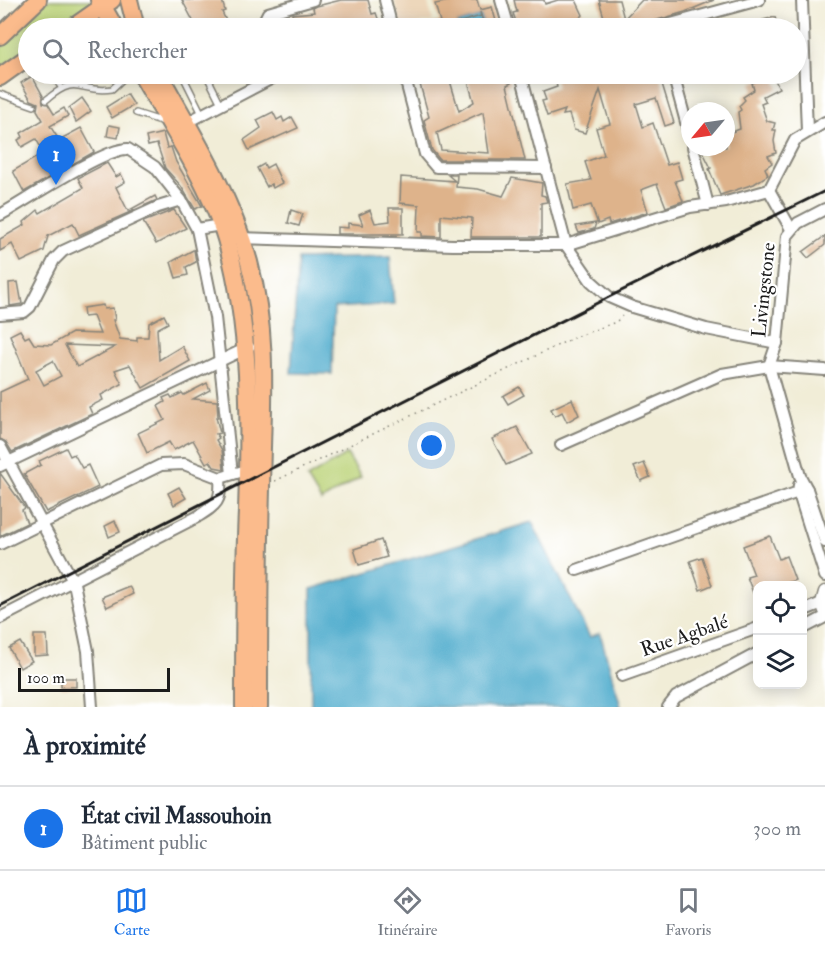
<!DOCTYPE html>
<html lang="fr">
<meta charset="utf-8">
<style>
:root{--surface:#fff;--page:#f6f6f7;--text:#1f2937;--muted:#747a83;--line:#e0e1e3;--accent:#1a73e8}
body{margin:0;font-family:"IM FELL Double Pica",serif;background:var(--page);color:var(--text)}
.controls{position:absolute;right:18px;bottom:18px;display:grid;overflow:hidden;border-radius:12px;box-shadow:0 3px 15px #0003}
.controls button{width:54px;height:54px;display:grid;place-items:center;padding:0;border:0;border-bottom:2px solid var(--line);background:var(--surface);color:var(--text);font:30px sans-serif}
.compass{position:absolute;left:681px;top:102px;width:54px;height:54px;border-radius:50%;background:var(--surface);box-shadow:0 3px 15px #0003;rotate:241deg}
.scale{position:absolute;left:18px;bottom:15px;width:152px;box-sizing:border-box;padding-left:6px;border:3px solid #1c1c1c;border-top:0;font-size:16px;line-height:21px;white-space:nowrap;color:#1c1c1c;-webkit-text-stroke:4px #fff;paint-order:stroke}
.you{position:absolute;left:432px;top:446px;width:21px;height:21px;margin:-15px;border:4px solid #fff;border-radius:50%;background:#1a73e8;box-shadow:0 0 0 9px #1a73e833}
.badge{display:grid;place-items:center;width:39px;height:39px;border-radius:50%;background:var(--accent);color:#fff;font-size:20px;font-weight:700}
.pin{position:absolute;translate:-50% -50px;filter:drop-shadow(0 2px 3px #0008)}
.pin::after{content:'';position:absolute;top:32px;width:21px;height:18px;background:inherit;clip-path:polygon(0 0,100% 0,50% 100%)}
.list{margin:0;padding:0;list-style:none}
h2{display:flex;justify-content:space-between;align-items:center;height:78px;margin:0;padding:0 24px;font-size:26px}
h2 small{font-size:20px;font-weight:400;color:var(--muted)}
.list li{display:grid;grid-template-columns:39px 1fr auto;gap:18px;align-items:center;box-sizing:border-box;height:84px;padding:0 24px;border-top:2px solid var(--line)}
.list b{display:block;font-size:22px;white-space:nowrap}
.list p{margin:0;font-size:20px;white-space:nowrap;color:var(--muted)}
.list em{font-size:20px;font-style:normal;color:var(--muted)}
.icon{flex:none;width:33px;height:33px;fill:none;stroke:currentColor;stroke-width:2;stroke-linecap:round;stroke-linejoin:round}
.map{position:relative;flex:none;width:825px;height:707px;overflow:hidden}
.search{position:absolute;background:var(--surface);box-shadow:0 3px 15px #0003;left:18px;right:18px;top:18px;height:66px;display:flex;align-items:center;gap:15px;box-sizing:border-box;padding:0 21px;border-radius:33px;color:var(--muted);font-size:22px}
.sheet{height:162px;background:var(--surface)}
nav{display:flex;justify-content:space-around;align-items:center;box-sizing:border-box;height:84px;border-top:2px solid var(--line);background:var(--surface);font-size:16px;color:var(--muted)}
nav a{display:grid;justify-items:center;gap:3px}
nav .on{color:var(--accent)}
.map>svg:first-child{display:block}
.built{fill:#edd7bb}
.green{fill:#bbd378;stroke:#6c784a;stroke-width:1.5}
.water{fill:#4dabcc;stroke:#346474;stroke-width:1.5}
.building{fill:#deb38b;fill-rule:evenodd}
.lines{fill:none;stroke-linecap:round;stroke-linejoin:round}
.service-casing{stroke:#86847a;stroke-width:8}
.minor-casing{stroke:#86847a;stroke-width:14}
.tertiary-casing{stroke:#86847a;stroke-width:15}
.primary-casing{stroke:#86847a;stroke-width:20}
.trunk-casing{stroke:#86847a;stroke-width:20}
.path{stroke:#86847a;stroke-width:1.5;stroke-dasharray:1.5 4.5;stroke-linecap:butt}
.service{stroke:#fff;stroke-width:5}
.minor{stroke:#fff;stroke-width:10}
.tertiary{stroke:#fff;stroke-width:12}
.primary{stroke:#fbbb8c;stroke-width:16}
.trunk{stroke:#fbbb8c;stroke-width:16}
.rail{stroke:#1c1c1c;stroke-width:3}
.labels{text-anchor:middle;stroke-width:4.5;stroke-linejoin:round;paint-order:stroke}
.street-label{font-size:20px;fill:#1c1c1c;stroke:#fff}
</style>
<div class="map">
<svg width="825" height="707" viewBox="0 0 825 707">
<rect width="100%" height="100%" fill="#fff"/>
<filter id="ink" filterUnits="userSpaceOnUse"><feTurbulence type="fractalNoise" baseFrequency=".0167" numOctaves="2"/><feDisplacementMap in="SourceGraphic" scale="12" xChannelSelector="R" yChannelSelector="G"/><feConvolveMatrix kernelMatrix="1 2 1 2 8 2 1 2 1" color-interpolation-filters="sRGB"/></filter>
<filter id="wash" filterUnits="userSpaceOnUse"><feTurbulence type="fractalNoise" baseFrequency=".008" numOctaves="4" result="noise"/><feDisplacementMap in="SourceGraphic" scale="24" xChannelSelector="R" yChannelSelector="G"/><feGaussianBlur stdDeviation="1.35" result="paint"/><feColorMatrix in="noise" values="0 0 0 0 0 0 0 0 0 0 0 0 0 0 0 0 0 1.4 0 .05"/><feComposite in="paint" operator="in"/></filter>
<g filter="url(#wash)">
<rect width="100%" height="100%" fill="#f1edd7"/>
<path class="built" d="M394 0H427L433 21 402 28Z"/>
<g class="green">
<path d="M46 0H91V9L60 28H28V49L0 68V48Z"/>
<path d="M347 454 361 477 321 501 307 478Z"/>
</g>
<g class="water">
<path d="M481 16 485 28H458L457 23Z"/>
<path d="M390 257 394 304 334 308 332 374 291 373 298 259Z"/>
<path d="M532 522 590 637 600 633 621 707H311V589Z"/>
</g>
<g id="blocks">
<g class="building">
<path d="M182 0H222L225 11 222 12 227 23 223 25 225 28H197Z"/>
<path d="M341 0H368L372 14 376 13 381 27 285 28 284 21 293 19 292 14 314 12 313 8 317 6Z"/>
<path d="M454 0H477L480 10 492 7 498 28H485L480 12 481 16 457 23 458 28H424L423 26 440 22 435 4Z"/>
<path d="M514 0H544L545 4 558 0H576L583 15 569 28H521L518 27 513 13 517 12Z"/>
<path d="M599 0H619L624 19 642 0H714L685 12 640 25 638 21 622 28H607Z"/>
<path d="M775 17 778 28H766L763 20Z"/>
<path d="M448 74 459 111 474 102 467 78 482 74H508L511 83 507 85 525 160H440L432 150 424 120 429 117 418 77ZM483 112 489 153 441 150 437 133Z"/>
<path d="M571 74H659L674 123 665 126 656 98 636 104 643 127 653 123 667 165 677 162 682 179 675 181 683 201 666 207 657 184 641 190 648 212 609 224 608 220 598 224 591 205 573 210 567 184 591 180 585 162 604 155 596 128 610 124 600 90 585 133 574 130 569 114 563 115 565 110 547 116 542 101 546 100 543 92 557 87 555 78Z"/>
<path d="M772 74 779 88 763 96 766 102 761 104 767 121 775 123 773 130H776L774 141 776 153 768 156 772 163 765 168 768 175 754 184 720 195 709 169 711 168 703 152V147H726V134L740 129 738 112 741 110 739 106 745 100 743 97 754 90 752 83Z"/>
<path d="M32 76 43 96V103L48 104 54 114 64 108 68 116 50 126 59 140 81 128 94 152 24 192 13 171 44 153 36 139 22 147 18 140 23 137 21 133 43 120 37 110 38 103 31 100 21 83Z"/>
<path d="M127 94 134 105 112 118 106 107Z"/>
<path d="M82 98 91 111 76 122 69 108Z"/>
<path d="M273 112 277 120 282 117 284 122 292 117 298 128 249 150 244 140 261 128 257 120Z"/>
<path d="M109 125 120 127 118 138 107 136Z"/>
<path d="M163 133 167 148 171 147 176 162 202 206 195 209 181 186 165 168 157 144 148 146 146 137Z"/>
<path d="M107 163 116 177 121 174 125 182 116 187 128 211 155 196 157 200 79 235 73 223 48 236 44 251 21 262 12 244 0 251V239L25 225 24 222 38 210 40 213 83 188 78 178Z"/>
<path d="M264 164 266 168 273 164 282 183 273 188 271 184 267 187 257 168Z"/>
<path d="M448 175H457L456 187 478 189 503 196 512 178 542 183 541 195 545 196 547 202 541 203V237H471L472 218 441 215V237L422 236V232H418L419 205 400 203 401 177 455 181Z"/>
<path d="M389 208H403V234H337V227L348 228V223L363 225 359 215 370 210 375 223 390 221Z"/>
<path d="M174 210 186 228 156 244 143 222Z"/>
<path d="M291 210 303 214 299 226 288 223Z"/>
<path d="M596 223 594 229 579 233 576 226Z"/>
<path d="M825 236V245L808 258 803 252Z"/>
<path d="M193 250H194L196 262 186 267 188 275 176 278 171 262Z"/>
<path d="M18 282 22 304 10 306 9 283Z"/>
<path d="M103 305 104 309 113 308 115 320H113L120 339 137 341V337H148L149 323 164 315 168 323 157 329 159 360 182 346 190 361 143 388 130 365 115 370 122 384 101 395 103 400 89 407 92 414 12 452 6 442 0 439V392L28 379 10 335 20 330 25 338 29 336 34 344 51 345 72 333 100 334 93 316 84 317 83 308ZM65 345 115 347 77 367ZM53 361 61 376 44 385 36 370Z"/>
<path d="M207 383 210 390 193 399 217 401 218 417H216L220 433 216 434 219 438 216 440 222 450 224 469 214 467 210 461 206 463 193 440 174 450 169 442 147 453 138 433 165 420 158 406 165 402 163 398 170 395 172 398 182 393 184 395Z"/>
<path d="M519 387 524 395 508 404 503 396Z"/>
<path d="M572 399 579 415 567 422 562 412 555 416 551 409Z"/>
<path d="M517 427 532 454 506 465 492 439Z"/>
<path d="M66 448 70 456 74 454 82 468 88 465 98 487 46 512 24 474 41 465 39 461Z"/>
<path d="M644 463 650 477 641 481 634 467Z"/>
<path d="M0 473 25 508 22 510 27 523 0 536Z"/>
<path d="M179 487 186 498 174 505 168 493Z"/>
<path d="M115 521 120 532 109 537 105 526Z"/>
<path d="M770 536 779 559 786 556 795 580 782 585H758L757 603 747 577 754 575 743 546Z"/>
<path d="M381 540 387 557 359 565 354 549Z"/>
<path d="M702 557 712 585 700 590 690 561Z"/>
<path d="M129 586 133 594 107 607 102 597Z"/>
<path d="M34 635H47L48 655 34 656Z"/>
<path d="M20 642 32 661 20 668 9 648Z"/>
<rect x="61" y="678" width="15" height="9"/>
</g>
</g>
</g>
<g filter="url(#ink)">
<use href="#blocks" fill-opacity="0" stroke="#86847a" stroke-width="1.5"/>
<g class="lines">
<defs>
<g id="service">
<path d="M52 74 61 87"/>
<path d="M182 74 202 114"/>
<path d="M206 74 221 104"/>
<path d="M0 94 34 106"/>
<path d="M46 100C79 72 78 94 112 89L128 74"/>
<path d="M136 113 164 122"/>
</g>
<g id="minor">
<path d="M385 0 392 28"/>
<path d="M501 0 509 28"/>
<path d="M802 0 807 131"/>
<path d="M270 28 265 19 268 13 313 0"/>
<path d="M656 28 759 0"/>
<path d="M404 74 425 154 436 167 546 168"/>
<path d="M521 74 566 245 591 281 609 297 632 307 706 329 777 343"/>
<path d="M673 74 690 137"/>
<path d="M181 123H186L280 74"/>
<path d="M693 147 708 205"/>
<path d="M769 190 791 229"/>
<path d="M825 209 798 223 787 236 777 343 769 366 800 476 807 489 825 542"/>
<path d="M0 215C25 201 104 148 128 149L155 167 181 200"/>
<path d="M197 229 215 317 232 474"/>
<path d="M238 238 453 245H566L690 207 726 202 769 190 795 140 825 122"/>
<path d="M0 314 24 312 30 307 54 260 63 251 158 207 181 200 197 229 221 225"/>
<path d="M561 445 722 374 769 366 825 370"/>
<path d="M0 446 74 583 88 651 92 707"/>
<path d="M0 466 249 347"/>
<path d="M799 485 798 491 825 576"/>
<path d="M0 544 161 465 184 464 220 478 253 468"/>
<path d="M577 570 807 489"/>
<path d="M802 611 822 603"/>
<path d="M0 618 197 517C216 505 222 502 220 478"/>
<path d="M802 629 825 617"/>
<path d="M622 676 758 628"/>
<path d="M668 707 676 697 758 653"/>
</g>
<path id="tertiary" d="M825 592 822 603 825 611"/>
<g id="primary">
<path d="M99 0 115 28"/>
<path d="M129 0 136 28"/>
<path d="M141 74C168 121 211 188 226 239 251 327 250 421 247 511 244 576 244 642 244 707"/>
<path d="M159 74C192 133 231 196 249 262 270 340 262 410 261 489 259 561 259 634 259 707"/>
</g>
<g id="trunk">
<path d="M72 28 112 0"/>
<path d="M0 36 38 0"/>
<path d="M0 77 28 57"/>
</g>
</defs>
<use href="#service" class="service-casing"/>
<use href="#minor" class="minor-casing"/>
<use href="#tertiary" class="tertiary-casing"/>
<use href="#primary" class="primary-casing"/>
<use href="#trunk" class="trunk-casing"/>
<path class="path" d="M275 481 573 338 616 322 622 316"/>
<use href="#service" class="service"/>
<use href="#minor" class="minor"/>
<use href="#tertiary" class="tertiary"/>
<use href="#primary" class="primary"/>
<use href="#trunk" class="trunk"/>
<path class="rail" d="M0 606 609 297 825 191"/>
</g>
</g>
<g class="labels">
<g class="street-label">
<text transform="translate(763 290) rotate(-84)" y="7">Livingstone</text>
<text transform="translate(684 635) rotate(-19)" y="7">Rue Agbalé</text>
</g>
</g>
</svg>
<div class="controls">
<button><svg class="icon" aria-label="locate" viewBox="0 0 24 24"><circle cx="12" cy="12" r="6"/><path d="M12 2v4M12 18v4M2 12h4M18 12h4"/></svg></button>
<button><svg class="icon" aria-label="layers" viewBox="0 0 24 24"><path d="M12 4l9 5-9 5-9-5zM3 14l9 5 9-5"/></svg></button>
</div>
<svg class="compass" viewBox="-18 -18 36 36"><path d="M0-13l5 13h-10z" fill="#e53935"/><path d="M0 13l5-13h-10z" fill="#747a83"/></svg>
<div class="scale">100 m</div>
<div class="you"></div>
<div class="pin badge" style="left:56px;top:185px">1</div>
<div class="search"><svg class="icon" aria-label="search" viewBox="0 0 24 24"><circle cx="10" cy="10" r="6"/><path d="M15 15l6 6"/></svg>Rechercher</div>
</div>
<section class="sheet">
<h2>À proximité<small></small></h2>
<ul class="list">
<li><span class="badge">1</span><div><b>État civil Massouhoin</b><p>Bâtiment public</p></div><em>300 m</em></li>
</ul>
</section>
<nav>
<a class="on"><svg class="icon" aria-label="map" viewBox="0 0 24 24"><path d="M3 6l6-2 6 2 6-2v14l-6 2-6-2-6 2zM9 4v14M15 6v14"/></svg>Carte</a>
<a><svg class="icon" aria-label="directions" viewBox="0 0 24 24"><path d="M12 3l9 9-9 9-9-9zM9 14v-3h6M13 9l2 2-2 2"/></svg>Itinéraire</a>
<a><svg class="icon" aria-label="saved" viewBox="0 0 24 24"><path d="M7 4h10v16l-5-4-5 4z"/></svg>Favoris</a>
</nav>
